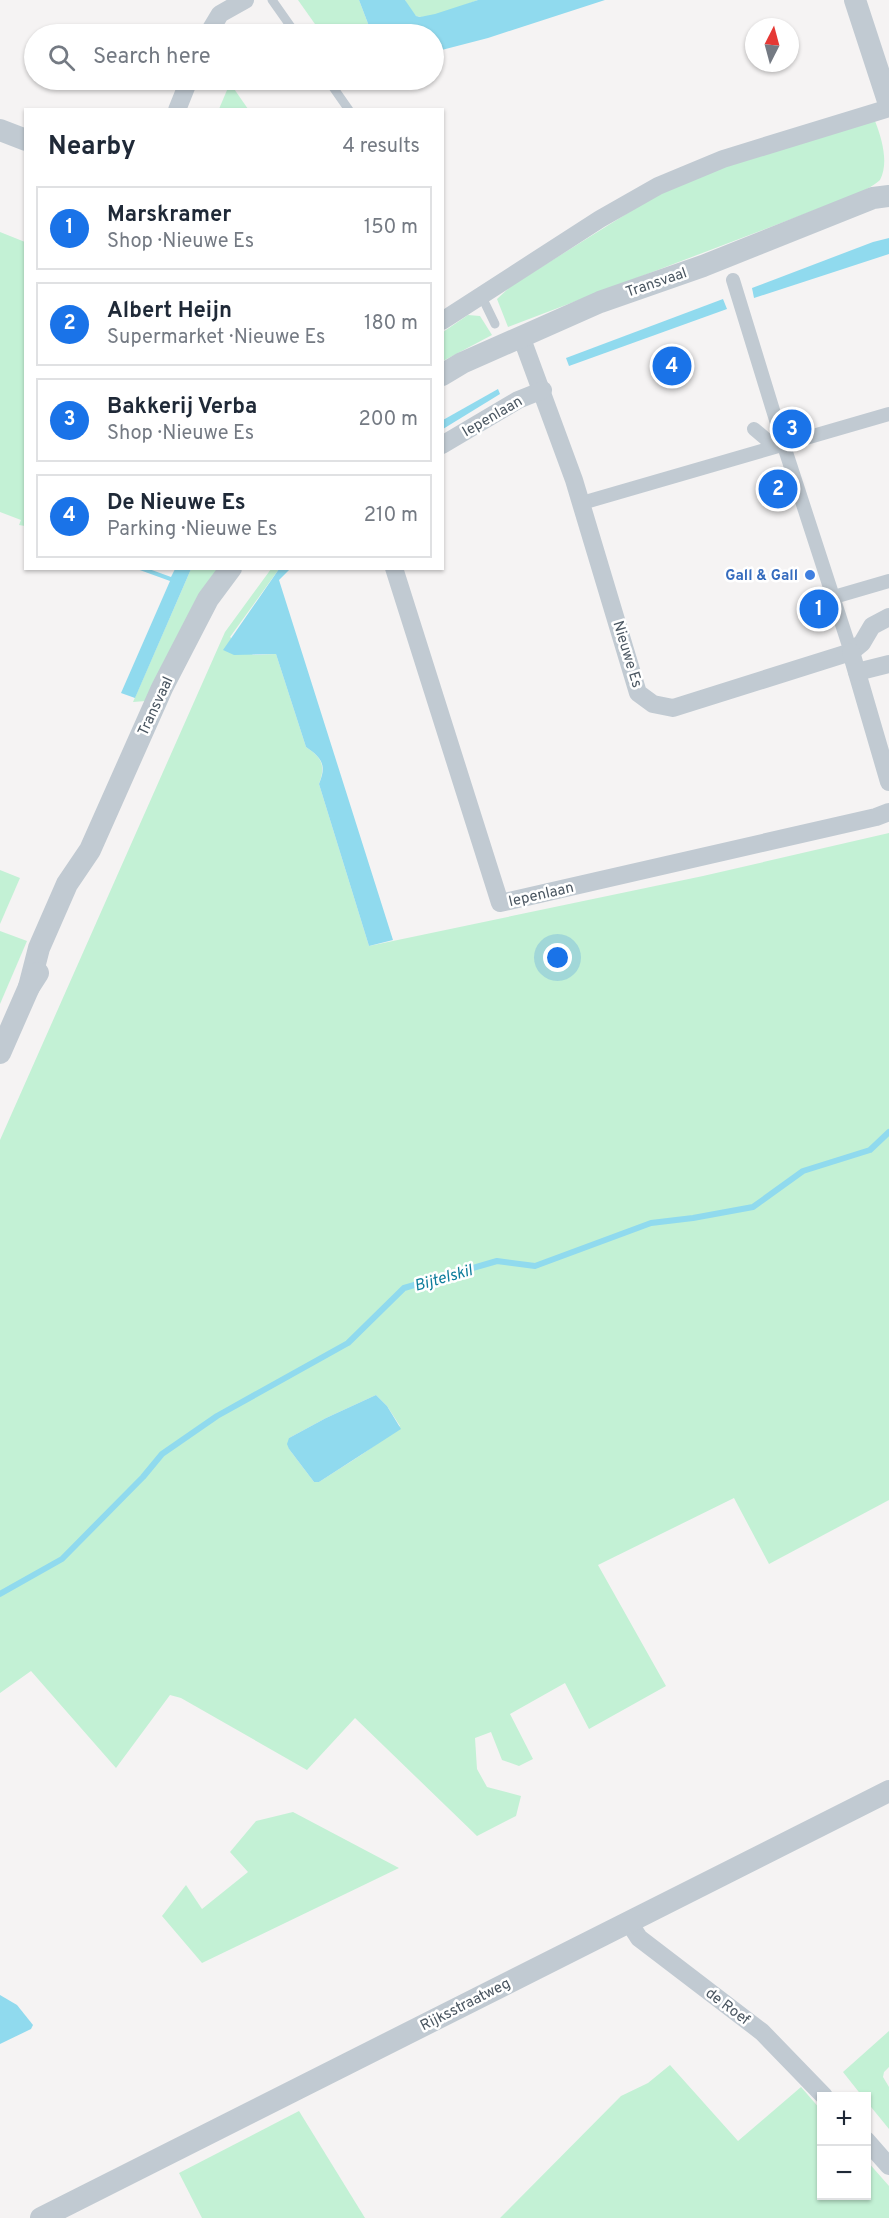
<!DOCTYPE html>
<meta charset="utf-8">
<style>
:root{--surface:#fff;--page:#f6f6f7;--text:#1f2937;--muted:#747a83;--line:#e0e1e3;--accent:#1a73e8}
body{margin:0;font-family:Overpass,sans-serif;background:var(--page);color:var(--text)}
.controls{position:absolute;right:18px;bottom:18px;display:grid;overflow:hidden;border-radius:0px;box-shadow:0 2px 4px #0004}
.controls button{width:54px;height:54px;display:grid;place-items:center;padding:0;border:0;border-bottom:2px solid var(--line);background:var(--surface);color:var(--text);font:30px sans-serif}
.compass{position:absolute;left:745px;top:18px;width:54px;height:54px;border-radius:50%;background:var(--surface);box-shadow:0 2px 4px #0004;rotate:6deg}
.you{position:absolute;left:558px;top:958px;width:21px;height:21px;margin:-15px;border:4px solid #fff;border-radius:50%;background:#1a73e8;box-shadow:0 0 0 9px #1a73e833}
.badge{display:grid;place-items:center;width:39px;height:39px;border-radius:50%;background:var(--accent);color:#fff;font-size:20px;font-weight:700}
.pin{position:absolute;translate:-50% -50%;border:3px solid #fff;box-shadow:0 2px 6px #0006}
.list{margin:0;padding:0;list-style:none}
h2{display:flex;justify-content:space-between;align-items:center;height:78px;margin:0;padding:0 24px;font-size:26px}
h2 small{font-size:20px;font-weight:400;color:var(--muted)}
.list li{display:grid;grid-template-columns:39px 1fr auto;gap:18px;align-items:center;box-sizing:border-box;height:84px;margin:0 12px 12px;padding:0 12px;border:2px solid var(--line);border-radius:0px}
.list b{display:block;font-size:22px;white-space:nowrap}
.list p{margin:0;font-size:20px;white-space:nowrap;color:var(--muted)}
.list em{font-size:20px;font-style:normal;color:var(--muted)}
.icon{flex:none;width:33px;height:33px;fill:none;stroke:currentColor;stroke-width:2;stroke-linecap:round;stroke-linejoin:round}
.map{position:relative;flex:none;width:889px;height:2218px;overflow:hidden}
.search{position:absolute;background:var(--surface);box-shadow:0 2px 4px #0004;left:24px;top:24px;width:420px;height:66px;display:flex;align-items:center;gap:15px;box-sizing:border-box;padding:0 21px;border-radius:33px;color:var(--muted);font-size:22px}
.panel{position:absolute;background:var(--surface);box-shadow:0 2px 4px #0004;left:24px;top:108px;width:420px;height:462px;border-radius:0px}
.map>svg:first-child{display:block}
.green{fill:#c3f1d5;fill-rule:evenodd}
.water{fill:#90daee}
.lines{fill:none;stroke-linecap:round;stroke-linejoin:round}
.stream{stroke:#90daee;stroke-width:6}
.service{stroke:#c1cad2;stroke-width:9}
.pedestrian{stroke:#c1cad2;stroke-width:14}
.minor{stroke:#c1cad2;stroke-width:18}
.tertiary{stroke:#c1cad2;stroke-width:22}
.shop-dot{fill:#3f7fe0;stroke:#fff;stroke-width:2}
.labels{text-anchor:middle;stroke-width:5;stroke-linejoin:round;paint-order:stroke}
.street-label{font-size:15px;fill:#4a5661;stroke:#fff}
.shop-label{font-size:15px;font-weight:bold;fill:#366cbe;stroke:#fff;text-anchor:end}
.water-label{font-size:16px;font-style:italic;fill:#0c7c9b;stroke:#fff}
</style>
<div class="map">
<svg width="889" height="2218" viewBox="0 0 889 2218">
<rect width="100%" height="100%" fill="#f5f3f3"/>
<g class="green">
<path d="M298 0H359L372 34H322Z"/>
<path d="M405 0H478C467 4 426 21 416 16 412 13 407 5 405 0Z"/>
<path d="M230 83 248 109H219Z"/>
<path d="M875 121C882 139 889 163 880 180 875 185 866 189 860 193L508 327 497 299 511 286 679 181Z"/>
<path d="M0 232 25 242V526L19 525 21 520 0 512Z"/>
<path d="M468 315 480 316 492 335 443 361V332Z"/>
<path d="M191 569H221L146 701 133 702Z"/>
<path d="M271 569H279L230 637 253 655 276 654 306 747C322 758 326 765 319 784L369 946 703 876 889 833V1500L769 1564 734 1498 598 1565 666 1686 589 1729 565 1683 510 1714 533 1759 519 1766 502 1760 491 1732 475 1738 477 1769 487 1787 521 1796 516 1816 477 1836 355 1718 307 1770 181 1698 170 1695 116 1768 31 1671 0 1693V1140L225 632ZM376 1395 387 1406 400 1426C375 1447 347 1464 319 1482H314L289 1449V1438L326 1418Z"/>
<path d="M0 870 20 878 0 924Z"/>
<path d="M0 931 27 941 0 1004Z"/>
<path d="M293 1812 399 1868 202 1963 162 1916 186 1885 202 1909 248 1872 230 1852 256 1821Z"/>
<path d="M889 2031V2067L884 2072 883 2077 889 2087V2129L867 2102 866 2096H862L843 2072Z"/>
<path d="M670 2065 738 2141 801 2087 821 2110 822 2196H866L867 2161 889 2186V2218H500L621 2096 648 2083Z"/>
<path d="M299 2111 365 2218H202L179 2173Z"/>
</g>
<g class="water">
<path d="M359 0H405L416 16 420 17 435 14 478 0H605L488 38 434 52V34H372Z"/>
<path d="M889 238V254L754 298 752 288 873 242Z"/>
<path d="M723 299 727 309 569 366 566 358Z"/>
<path d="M498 389 500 394 443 429V420Z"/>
<path d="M137 569H149L171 577 175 569H191L135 698 121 693 170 581Z"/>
<path d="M279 569H290L279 580 393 940 369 946 319 784C327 765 322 758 306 747L276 654 234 655 223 650Z"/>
<path d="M376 1395 387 1406 401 1429 319 1482H314L289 1449 287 1444 289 1438 326 1418Z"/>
<path d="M0 1995 17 2005 33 2025 31 2029 0 2044Z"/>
</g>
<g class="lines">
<path class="stream" d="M0 1594 62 1559 143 1477 162 1454 217 1416 348 1343 404 1288 497 1261 535 1266 651 1223 693 1218 753 1207 803 1171 870 1150 889 1132"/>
<g class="service">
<path d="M272 0 296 34"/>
<path d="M328 80 349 110"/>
<path d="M481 295 495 324"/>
</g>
<g class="pedestrian">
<path d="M733 280 784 446 851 652"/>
<path d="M754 429 767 440 784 446"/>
<path d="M582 503 889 414"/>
<path d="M834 597 889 581"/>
</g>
<g class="minor">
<path d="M208 34 220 14 245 0"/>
<path d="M177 110 189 80"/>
<path d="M442 321 600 219 658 186 723 159 889 108"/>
<path d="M521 336 574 480 638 693 653 704 673 708 851 652 862 643 872 626 889 617"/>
<path d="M442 445 518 400 543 390"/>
<path d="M394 568 500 903 876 817 889 812"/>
<path d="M851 652 889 782"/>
<path d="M857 672 889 664"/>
<path d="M628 1921 639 1938 762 2032 824 2096"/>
<path d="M866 2140 889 2166"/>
</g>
<g class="tertiary">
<path d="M855 0 889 104"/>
<path d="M0 130 26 140"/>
<path d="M442 375 462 363 600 302 703 266 873 198 889 196"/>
<path d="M29 987 39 948 67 884 90 850 162 688 208 599 231 568"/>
<path d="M0 1053 29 987 38 973"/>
<path d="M41 2218 889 1791"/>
</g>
</g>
<circle class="shop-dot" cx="810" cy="575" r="6"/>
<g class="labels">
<g class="street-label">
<text transform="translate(656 282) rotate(-19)" y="5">Transvaal</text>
<text transform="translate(492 416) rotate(-30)" y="5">Iepenlaan</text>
<text transform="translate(628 654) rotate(73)" y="5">Nieuwe Es</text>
<text transform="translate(155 706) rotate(-65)" y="5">Transvaal</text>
<text transform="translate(541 894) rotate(-13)" y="5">Iepenlaan</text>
<text transform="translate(465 2004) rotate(-27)" y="5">Rijksstraatweg</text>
<text transform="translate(728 2006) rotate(37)" y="5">de Roef</text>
</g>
<g class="shop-label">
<text x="798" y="580">Gall &amp; Gall</text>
</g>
<g class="water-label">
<text transform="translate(443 1277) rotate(-16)" y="6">Bijtelskil</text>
</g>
</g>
</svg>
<div class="controls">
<button>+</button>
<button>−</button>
</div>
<svg class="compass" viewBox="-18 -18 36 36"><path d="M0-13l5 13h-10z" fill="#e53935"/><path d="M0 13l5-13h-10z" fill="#747a83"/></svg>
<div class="you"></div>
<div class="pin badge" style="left:819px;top:609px">1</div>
<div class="pin badge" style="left:778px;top:489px">2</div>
<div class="pin badge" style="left:792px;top:429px">3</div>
<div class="pin badge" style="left:672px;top:366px">4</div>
<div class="search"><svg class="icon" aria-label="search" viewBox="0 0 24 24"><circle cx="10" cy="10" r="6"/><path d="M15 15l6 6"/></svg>Search here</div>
<section class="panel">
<h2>Nearby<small>4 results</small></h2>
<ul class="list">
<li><span class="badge">1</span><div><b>Marskramer</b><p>Shop · Nieuwe Es</p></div><em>150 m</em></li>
<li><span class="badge">2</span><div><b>Albert Heijn</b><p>Supermarket · Nieuwe Es</p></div><em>180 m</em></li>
<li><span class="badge">3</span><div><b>Bakkerij Verba</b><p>Shop · Nieuwe Es</p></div><em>200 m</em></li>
<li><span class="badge">4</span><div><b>De Nieuwe Es</b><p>Parking · Nieuwe Es</p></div><em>210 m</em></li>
</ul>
</section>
</div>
